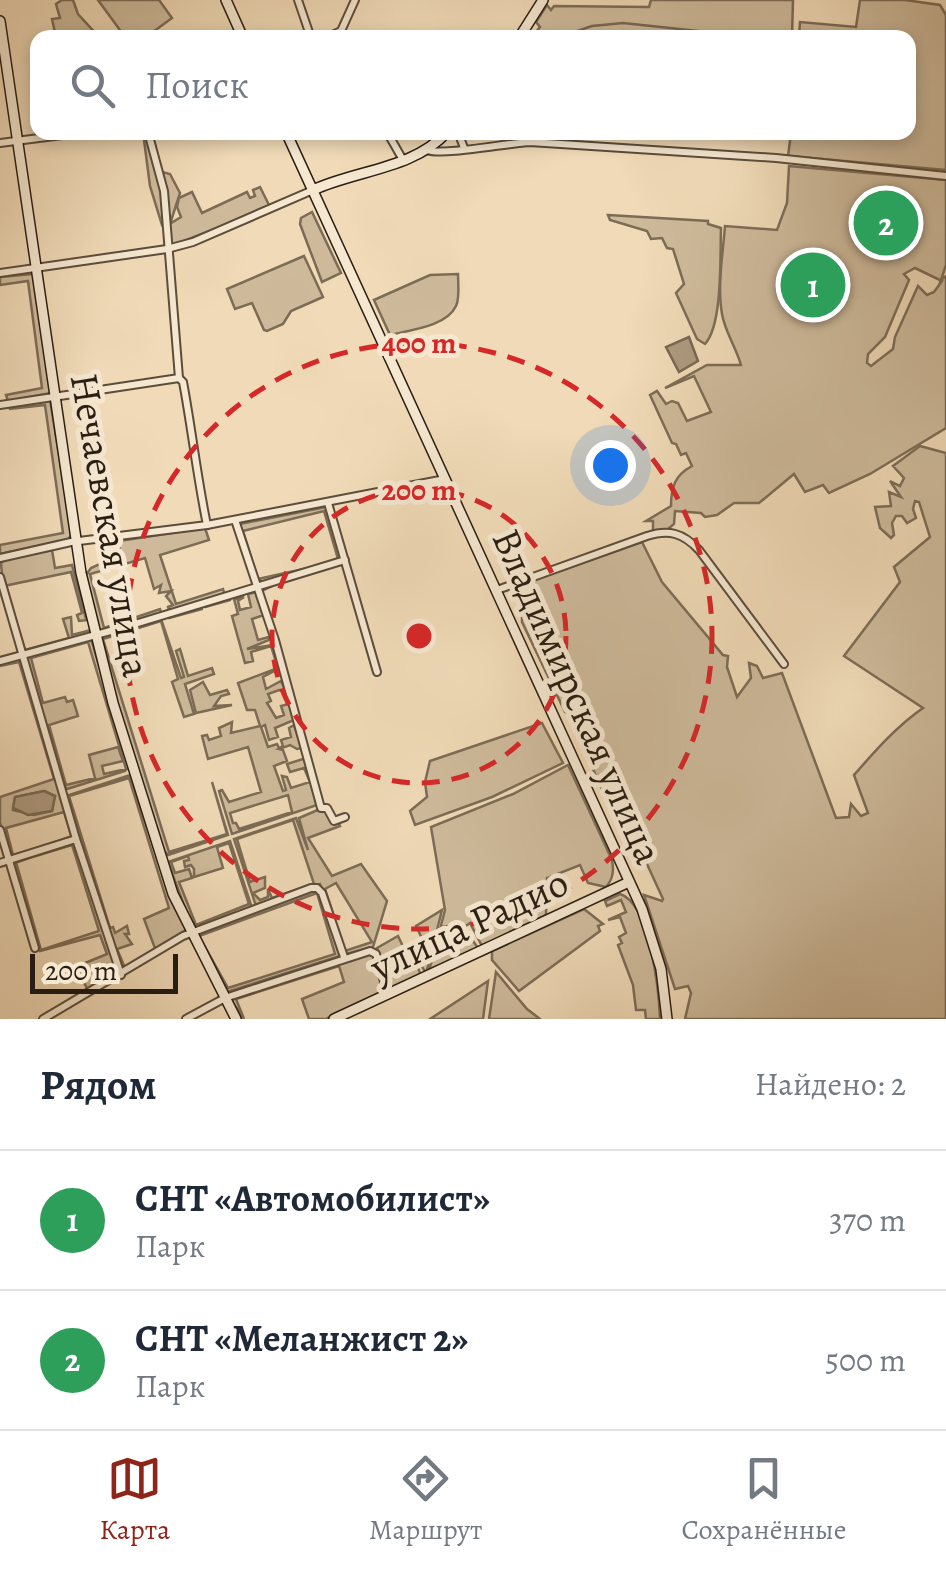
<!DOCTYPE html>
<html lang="ru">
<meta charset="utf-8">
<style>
:root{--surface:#fff;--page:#f2f2f3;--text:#1f2937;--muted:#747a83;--line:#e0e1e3;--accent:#8f2418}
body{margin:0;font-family:Alegreya,serif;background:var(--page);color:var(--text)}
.scale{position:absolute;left:30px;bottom:25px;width:148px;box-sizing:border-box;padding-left:10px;border:5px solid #2a1e12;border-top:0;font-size:28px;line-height:35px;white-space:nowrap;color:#2a1e12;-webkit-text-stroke:8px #f5e7d0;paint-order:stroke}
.you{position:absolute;left:610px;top:465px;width:35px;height:35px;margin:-25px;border:8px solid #fff;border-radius:50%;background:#1a73e8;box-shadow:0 0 0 15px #1a73e833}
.badge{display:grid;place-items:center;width:65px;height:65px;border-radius:50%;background:var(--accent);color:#fff;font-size:32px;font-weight:700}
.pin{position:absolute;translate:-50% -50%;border:5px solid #fff;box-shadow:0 2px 10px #0006}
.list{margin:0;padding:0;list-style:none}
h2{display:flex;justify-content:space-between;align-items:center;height:130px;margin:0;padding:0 40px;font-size:42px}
h2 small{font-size:32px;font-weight:400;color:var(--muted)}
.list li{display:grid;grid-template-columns:65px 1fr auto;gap:30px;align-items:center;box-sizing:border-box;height:140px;padding:0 40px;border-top:2px solid var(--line)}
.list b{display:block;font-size:38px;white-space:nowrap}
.list p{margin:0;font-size:32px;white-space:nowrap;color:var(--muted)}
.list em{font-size:32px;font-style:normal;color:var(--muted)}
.icon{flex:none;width:55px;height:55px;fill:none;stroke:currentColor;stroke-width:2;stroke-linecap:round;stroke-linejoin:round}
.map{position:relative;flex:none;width:946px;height:1019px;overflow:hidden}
.search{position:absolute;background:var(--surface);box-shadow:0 5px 15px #0003;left:30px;right:30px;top:30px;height:110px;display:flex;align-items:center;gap:25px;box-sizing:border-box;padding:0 35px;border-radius:20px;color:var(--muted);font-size:38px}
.sheet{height:410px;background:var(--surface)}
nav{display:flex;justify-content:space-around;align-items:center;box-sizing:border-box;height:140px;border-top:2px solid var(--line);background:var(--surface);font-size:28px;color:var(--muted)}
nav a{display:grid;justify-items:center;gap:5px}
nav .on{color:var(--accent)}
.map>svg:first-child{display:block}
.green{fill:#ceba9b;stroke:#7c6c56;stroke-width:2.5;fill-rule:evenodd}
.water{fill:#ad9a7f;stroke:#796853;stroke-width:2.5}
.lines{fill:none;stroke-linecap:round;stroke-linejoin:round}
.stream{stroke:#796853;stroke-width:2.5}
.street-casing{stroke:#5c4d3b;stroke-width:10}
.secondary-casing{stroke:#2a1e12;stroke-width:12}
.street{stroke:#f5e7d0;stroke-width:6}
.secondary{stroke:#f5e7d0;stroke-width:9}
.ring{fill:none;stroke:#d62828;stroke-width:5;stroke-dasharray:18 12}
.labels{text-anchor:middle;stroke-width:10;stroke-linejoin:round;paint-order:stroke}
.street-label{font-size:40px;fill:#2a1e12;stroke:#f5e7d0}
.centre{fill:#d62828;stroke:#f5e7d0;stroke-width:5}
.ring-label{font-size:30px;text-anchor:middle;font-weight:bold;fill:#d62828;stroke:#f5e7d0;stroke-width:10;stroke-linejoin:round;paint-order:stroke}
</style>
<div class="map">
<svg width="946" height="1019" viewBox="0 0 946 1019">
<rect width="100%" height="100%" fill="#f0dab7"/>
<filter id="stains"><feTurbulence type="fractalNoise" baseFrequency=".002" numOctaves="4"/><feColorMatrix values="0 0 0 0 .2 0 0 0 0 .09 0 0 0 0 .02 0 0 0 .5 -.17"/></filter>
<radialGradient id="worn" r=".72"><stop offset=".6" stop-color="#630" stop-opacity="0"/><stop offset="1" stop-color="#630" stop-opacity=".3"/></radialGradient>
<g class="green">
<path d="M62 0H73L78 14 99 37H56L52 19 60 18 56 4Z"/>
<path d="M98 0H159L172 18 146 37H125Z"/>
<path d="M651 0H793L792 37H532L540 27 536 22 547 5 551 10 554 6 649 7Z"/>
<path d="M860 0H905L940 5 946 15V170L788 156 791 133 908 132V38L799 37 800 22 856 27Z"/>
<path d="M147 136 162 172 170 174 180 193 171 221 162 225 150 186 144 140Z"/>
<path d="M789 166 946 180V265L941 280 946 276V428L870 474 829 493 823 485 805 492 794 474 759 503H734L717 515 705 517 701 513 675 511 674 524 668 529 653 531V521H646L671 506C671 487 675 475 692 466L686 453 681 455 676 444 672 443 650 395 657 391 666 404 672 401 678 403 687 421 711 412 694 376 665 388 707 365H741C736 347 725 332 722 314 717 286 723 253 725 226L777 230 787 203ZM915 268 942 281 934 292 927 295 918 286 895 337 893 349 871 366 867 363 868 354 885 337 909 280 904 274Z"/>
<path d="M260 187 270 207 171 246 168 225 181 217 177 207 179 198 192 192 202 213 247 192 250 198 255 196 253 190Z"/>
<path d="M312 212 341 273 322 282 300 224 301 218Z"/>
<path d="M608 215 708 221V224L721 228C720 255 723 325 705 344L697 339 676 293 684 284 673 249 667 248 662 238 651 239 647 231 610 220Z"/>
<path d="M304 256 323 297 291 311 283 324 267 331 264 330 252 303 235 309 227 289Z"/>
<path d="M33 274 51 393 8 401 6 395 42 388 28 281 0 285V277Z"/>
<path d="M458 274C458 284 460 298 456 306 446 327 409 330 390 335L374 300 430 275Z"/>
<path d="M50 400 72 535 67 540 0 554V545L63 533 45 405 9 409 16 405Z"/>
<path d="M920 446 946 453V1019H685L691 993 688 986 675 989 644 895 662 901 663 899 641 851 630 854 583 746C595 731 584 726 578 713L580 707 577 702H571L569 713 565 712 522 622V606L527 605 522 596 525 583 642 542 662 582 723 655 728 656 727 667 737 697 751 678 749 663 757 666 763 678 782 673 836 818 849 817 851 804 861 816 868 813 854 775C876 750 897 726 923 708L844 656 900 582 894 567 930 537 919 502 915 501 913 509 916 518 907 523 902 516H896L892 523 894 535 891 538 880 528 875 507 891 506 889 492 901 497 890 481 900 486 904 478 893 466Z"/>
<path d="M326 507 342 559H338L324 511 243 531 258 579 308 568 263 582 256 579 240 524Z"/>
<path d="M205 528 209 540 160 555 176 604 223 589 225 596 170 612 168 607 173 605 166 596 171 591 159 593 161 585 154 589 145 558 90 574 104 628 160 609 162 615 99 632 86 575 91 568 120 555 119 541Z"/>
<path d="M52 550 55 568 72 565 86 619 76 565 88 620 79 621 77 615 82 613 71 572 4 586 25 650 69 638 63 619 71 617 72 635 91 630 92 634 24 653 3 586 1 563 6 559Z"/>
<path d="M257 592 264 615 252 619 258 640 269 637V640L247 649 273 645 280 668 263 677 266 689 281 681 290 700 287 701 284 692 279 690 268 694 271 701 267 703 276 718 284 715 281 706 291 703 294 720 275 728 278 737 269 740 265 725 261 727 268 747 277 744 279 748 283 746 281 740 291 737 289 728 294 725 302 748 297 749 290 745 279 749 283 750 287 761 274 766 283 791 286 790 282 776 287 777 291 788 310 782 304 768 290 772 287 764 306 758 320 804 232 834 219 791 222 790 229 802 261 792 248 747 208 759 202 736 207 735 209 740 221 736 219 728 232 722 231 733 260 726 255 710H247L238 683 278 668 271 646 251 652 253 661 245 663 232 616 238 614 234 599 244 597 238 601 240 610 251 607 248 594ZM288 795 292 812 239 829 236 823H233L230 813Z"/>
<path d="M161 619 181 678 184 677 176 651 180 649 188 676 212 668 214 674 185 684 194 714 184 717 172 682 178 679 161 621 103 639 169 852 227 834 212 782 228 835 168 855 164 851 112 690 101 635Z"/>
<path d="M89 640 92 642 129 767 125 771 67 789 62 784 26 659ZM88 642 126 769 104 774 102 766 123 761 118 747 89 755 95 778 66 785 49 725 78 716 73 700 67 702 65 697 43 703 31 658Z"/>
<path d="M20 658 73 836 11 857 0 823V797L54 779 19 662 0 666V663ZM44 791 55 796 52 811 34 815 13 810 15 797ZM64 812 72 838 13 855 6 828Z"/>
<path d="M203 682 210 695 227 690 229 694 221 696 214 706 232 705 196 713 190 690Z"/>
<path d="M542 723 563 763 492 797 415 825 410 811 427 797 425 782 430 761Z"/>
<path d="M568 765 612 860C614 871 613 879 606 887L588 883 580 865 547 878 546 915 482 946 470 923 460 930 466 941 471 938 478 948 429 971 445 910 431 827 513 794Z"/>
<path d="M130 775 167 888 186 930 123 969 99 906 66 796ZM129 778 169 908 144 919 156 951 125 968 117 949 132 944 125 934H129L127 926 115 933 113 927 110 928 69 796Z"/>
<path d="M320 809 337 820 340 826 308 838 332 876 361 864 387 901 373 947 346 954 320 884 256 906 234 839 296 818 308 850 299 818ZM293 820 314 884 272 898 268 889V897L260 900 253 893 265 888V877L250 882 237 839ZM336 883 372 942 345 951 325 889Z"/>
<path d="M230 841 252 908 193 930 168 862ZM229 843 249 904 196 925 179 882 192 878 189 869 175 873 171 862 188 856 189 860 184 861 185 867 191 865 194 869V877L223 868 217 847Z"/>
<path d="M75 842 117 970 88 990 83 981 79 982 73 968 107 954 100 935 40 951 12 864ZM72 845 99 931 41 950 16 862Z"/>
<path d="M314 890 319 892 340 956 227 992 195 933ZM317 893 335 954 228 988 199 936Z"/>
<path d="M620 894C650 903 659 992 660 1019H646L645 1010H636L633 985 618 945 622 943 619 937 626 933 620 917 608 920 626 912 621 900 607 906 605 901Z"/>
<path d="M584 909 603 924 598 926 600 931 519 991 492 960V951Z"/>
<path d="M442 910 427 970 425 972 419 961 430 955 416 926Z"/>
<path d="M398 936 410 961 416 963 421 975 391 988 377 948Z"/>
<path d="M365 953 373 955 383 992 326 1019H309L302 999 344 982 339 966 236 999 244 1019 231 1000Z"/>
<path d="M496 972 527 1009 540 1019H489Z"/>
<path d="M488 981 483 1019H430Z"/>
</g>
<g class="water">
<path d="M689 337 698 361 679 372 666 347Z"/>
<path d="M44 791 55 796 52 811 28 815 13 808 15 797Z"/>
</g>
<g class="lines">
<g class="stream">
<path d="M454 37 460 38"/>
<path d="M557 38 592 26 623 23 764 38"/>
<path d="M262 591 272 586"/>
<path d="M235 599 243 596"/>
<path d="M205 607 230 600"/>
<path d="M169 618 202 609"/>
</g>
<defs>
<g id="street">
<path d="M298 0 311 38"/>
<path d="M326 38 341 31 355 0"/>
<path d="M148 132 164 191 179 378 183 382C192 430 197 477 207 525"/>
<path d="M387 132 403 160"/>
<path d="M458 132 464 148"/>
<path d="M0 143 86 132"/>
<path d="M427 150C442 156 508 143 530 142L776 158 946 176"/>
<path d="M0 273 167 249 193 242 313 190"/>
<path d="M0 405 179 378"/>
<path d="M328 503 377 672"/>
<path d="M235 520 275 640 321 808H327L334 821 345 817"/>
<path d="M0 558 71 542 207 525 445 479"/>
<path d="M0 577 76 839 121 975"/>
<path d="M497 590 647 536C669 529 683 533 699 550L784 664"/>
<path d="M0 661 125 627 345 560"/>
<path d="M0 830 35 948"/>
<path d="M0 863 76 839"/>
<path d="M43 1019 183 936 311 888H317L322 893 344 957"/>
<path d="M186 1019 225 998 370 951 376 954 388 994"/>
</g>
<g id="secondary">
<path d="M226 0 243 38"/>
<path d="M0 21 81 573 113 703 173 894 236 1019"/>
<path d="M519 38 543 0"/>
<path d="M286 132 642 909 661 969 667 1019"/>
<path d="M313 190C356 170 414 169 447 132"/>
<path d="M334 1019 629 882"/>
</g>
</defs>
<use href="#street" class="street-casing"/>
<use href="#secondary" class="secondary-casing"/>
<use href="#street" class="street"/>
<use href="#secondary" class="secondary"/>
</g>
<g class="ring">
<circle cx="419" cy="636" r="147"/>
<circle cx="419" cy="636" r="293"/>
</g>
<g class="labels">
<g class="street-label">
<text transform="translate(111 525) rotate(80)" y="14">Нечаевская улица</text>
<text transform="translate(578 696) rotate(66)" y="14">Владимирская улица</text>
<text transform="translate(469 924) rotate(-25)" y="14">улица Радио</text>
</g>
</g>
<circle cx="419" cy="636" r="15" class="centre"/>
<g class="ring-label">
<text x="419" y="353">400 m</text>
<text x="419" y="500">200 m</text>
</g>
<rect width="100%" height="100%" filter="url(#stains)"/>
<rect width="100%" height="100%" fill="url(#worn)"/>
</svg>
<div class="scale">200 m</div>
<div class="you"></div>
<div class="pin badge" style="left:813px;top:285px;background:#2e9e5b">1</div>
<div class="pin badge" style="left:886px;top:223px;background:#2e9e5b">2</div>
<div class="search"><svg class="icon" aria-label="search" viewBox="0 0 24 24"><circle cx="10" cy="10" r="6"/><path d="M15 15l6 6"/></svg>Поиск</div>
</div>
<section class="sheet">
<h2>Рядом<small>Найдено: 2</small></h2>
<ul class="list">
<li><span class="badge" style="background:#2e9e5b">1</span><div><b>СНТ «Автомобилист»</b><p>Парк</p></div><em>370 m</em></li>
<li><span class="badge" style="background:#2e9e5b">2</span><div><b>СНТ «Меланжист 2»</b><p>Парк</p></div><em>500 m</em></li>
</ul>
</section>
<nav>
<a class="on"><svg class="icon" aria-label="map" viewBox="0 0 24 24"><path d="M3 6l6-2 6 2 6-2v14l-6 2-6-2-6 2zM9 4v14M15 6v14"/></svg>Карта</a>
<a><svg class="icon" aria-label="directions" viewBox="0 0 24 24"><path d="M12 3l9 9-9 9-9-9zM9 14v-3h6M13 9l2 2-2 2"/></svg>Маршрут</a>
<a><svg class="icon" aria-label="saved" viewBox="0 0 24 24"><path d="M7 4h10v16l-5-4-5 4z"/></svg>Сохранённые</a>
</nav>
